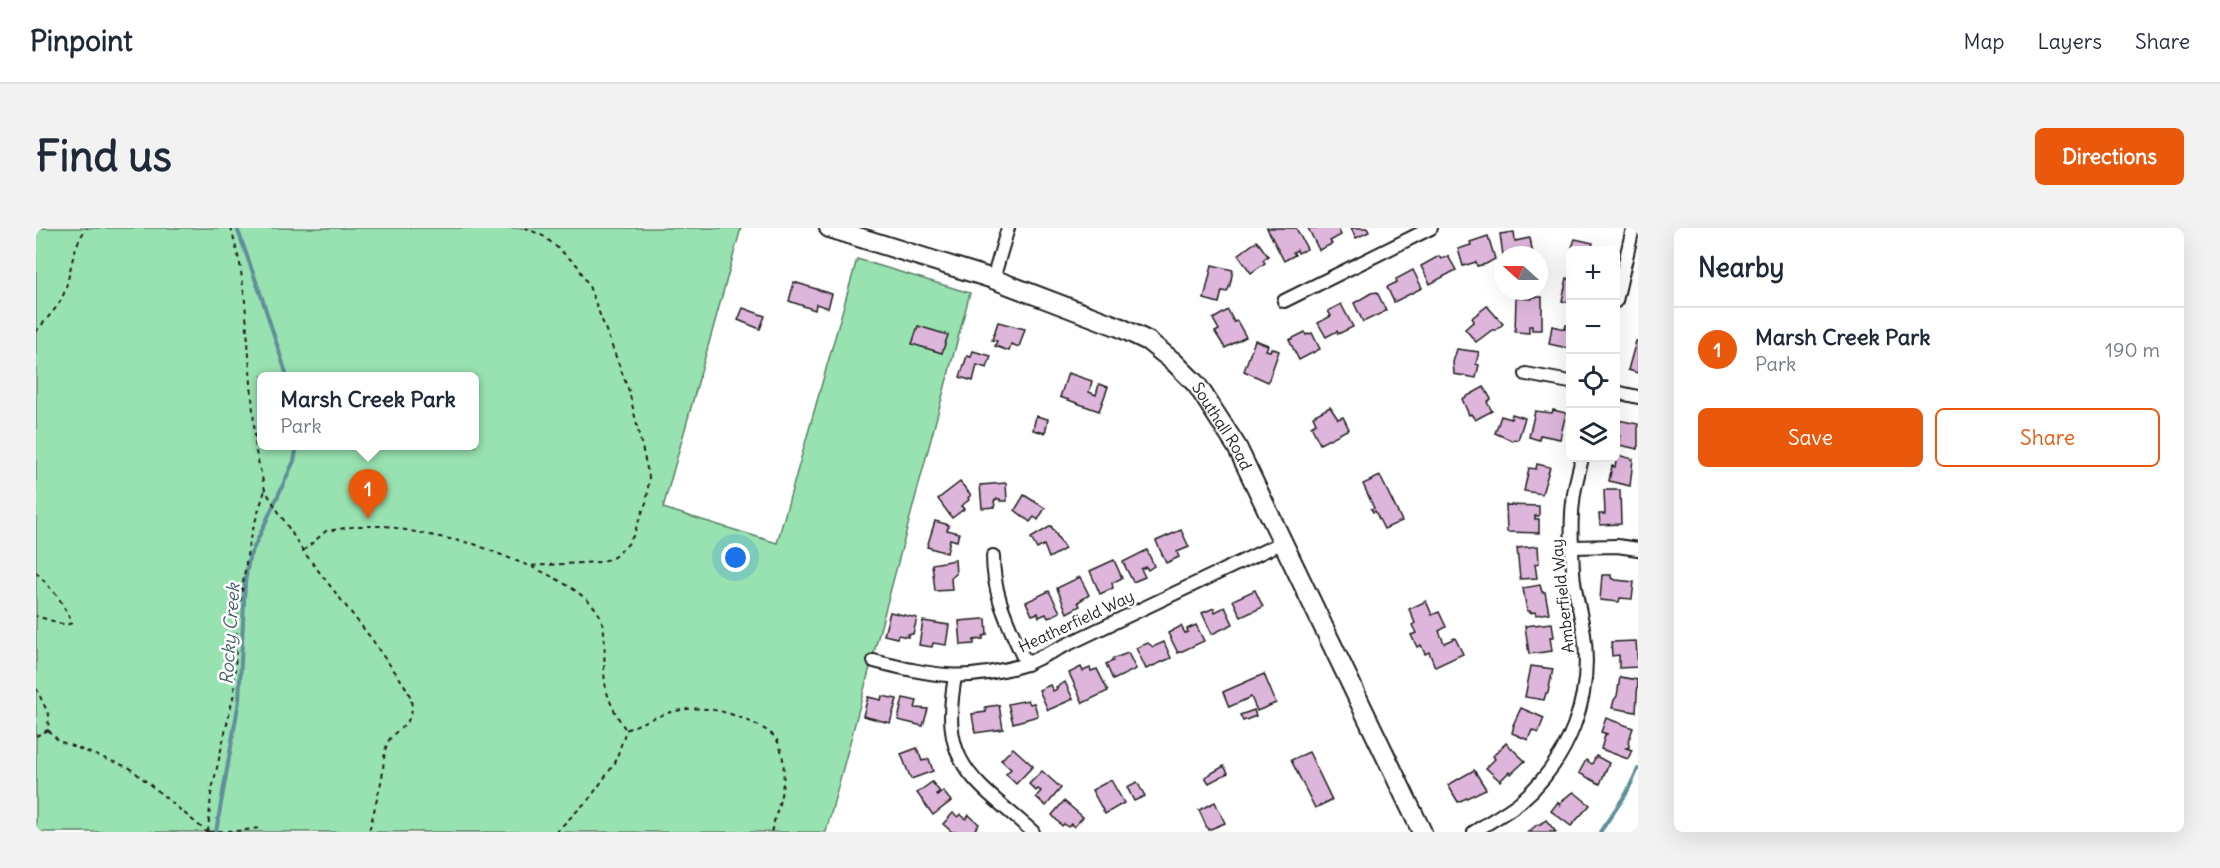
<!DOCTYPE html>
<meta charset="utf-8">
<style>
:root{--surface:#fff;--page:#f2f2f3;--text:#1f2937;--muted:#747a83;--line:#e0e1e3;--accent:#ea580c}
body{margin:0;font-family:Delius,sans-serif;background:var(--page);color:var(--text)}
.controls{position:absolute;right:18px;top:18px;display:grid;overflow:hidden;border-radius:9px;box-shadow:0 6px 24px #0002}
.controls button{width:54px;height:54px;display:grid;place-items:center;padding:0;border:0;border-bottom:2px solid var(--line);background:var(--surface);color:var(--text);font:30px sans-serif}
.compass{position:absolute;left:1458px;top:18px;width:54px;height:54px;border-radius:50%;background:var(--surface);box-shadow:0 6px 24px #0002;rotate:291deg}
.you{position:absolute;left:700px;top:330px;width:21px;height:21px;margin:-15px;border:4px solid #fff;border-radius:50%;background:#1a73e8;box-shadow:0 0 0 9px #1a73e833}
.badge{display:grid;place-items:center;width:39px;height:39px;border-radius:50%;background:var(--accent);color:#fff;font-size:20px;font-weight:700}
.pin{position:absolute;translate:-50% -50px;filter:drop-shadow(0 2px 3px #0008)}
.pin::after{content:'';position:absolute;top:32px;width:21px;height:18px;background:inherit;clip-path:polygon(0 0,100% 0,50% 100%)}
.popup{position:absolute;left:221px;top:144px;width:222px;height:78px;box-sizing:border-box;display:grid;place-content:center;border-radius:9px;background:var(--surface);filter:drop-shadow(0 2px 4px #0005);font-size:20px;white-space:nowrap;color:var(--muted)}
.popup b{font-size:22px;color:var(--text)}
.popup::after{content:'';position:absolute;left:50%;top:100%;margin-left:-12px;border:12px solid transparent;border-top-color:var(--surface)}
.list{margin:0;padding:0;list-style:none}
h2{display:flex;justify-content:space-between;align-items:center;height:78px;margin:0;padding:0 24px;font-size:26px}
h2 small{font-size:20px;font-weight:400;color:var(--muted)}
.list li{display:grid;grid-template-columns:39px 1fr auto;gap:18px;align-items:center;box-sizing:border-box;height:84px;padding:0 24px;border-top:2px solid var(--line)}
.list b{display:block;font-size:22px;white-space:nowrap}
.list p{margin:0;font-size:20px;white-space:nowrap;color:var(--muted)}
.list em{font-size:20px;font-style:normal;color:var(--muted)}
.actions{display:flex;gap:12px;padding:18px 24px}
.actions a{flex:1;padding:14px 0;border:2px solid var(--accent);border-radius:9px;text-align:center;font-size:21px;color:var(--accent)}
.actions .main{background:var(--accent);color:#fff}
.icon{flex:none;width:33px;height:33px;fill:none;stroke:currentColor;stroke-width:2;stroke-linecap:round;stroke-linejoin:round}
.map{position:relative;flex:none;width:1602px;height:604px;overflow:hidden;border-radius:9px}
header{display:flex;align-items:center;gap:36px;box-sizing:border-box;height:84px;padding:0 30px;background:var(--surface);border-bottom:2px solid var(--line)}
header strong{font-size:28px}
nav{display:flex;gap:33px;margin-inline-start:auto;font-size:21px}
.intro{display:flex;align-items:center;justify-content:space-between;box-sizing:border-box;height:144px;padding:0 36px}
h1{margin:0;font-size:42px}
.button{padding:15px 27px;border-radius:9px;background:var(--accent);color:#fff;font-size:21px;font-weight:700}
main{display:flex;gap:36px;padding:0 36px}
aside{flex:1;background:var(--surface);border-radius:9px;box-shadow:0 6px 24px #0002}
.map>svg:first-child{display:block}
.green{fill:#98e2b1;stroke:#5a7f66;stroke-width:1.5;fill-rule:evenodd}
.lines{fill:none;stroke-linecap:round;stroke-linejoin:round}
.stream{stroke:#618f9b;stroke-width:4}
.building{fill:#deb5db;stroke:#1c1c1c;stroke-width:1.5}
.street-casing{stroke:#1c1c1c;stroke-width:16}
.secondary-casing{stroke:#1c1c1c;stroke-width:22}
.path{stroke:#1c1c1c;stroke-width:2;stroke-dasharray:4.5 4.5;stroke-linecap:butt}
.street{stroke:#fff;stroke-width:12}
.secondary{stroke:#fff;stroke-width:18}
.labels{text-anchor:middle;stroke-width:5;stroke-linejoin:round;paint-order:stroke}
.street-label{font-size:16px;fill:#1c1c1c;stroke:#fff}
.water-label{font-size:18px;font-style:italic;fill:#445f66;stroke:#fff}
</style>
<header>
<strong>Pinpoint</strong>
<nav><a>Map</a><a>Layers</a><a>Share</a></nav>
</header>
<div class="intro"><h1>Find us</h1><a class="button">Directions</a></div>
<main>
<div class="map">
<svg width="1602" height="604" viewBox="0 0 1602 604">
<rect width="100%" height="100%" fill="#fff"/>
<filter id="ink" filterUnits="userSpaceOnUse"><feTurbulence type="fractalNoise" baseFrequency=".0167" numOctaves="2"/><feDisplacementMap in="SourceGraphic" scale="12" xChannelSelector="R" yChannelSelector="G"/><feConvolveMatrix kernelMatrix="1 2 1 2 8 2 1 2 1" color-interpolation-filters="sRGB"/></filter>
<g filter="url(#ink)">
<path class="green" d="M0 0H705L627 280 741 315 821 31 934 65 790 604H0ZM226 148H439V218H226Z"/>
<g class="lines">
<g class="stream">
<path d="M201 0 226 70 251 148"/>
<path d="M180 604 203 473 209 354 213 330 258 233 261 218"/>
<path d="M1564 604 1590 566 1602 541"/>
</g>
</g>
<g class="building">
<path d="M1231 0H1260L1271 21 1262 25 1261 22 1257 24 1259 27 1248 33Z"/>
<path d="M1272 0H1302L1305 7 1294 13 1296 16 1283 22Z"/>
<path d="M1315 0H1331L1333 4 1320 10Z"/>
<path d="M1478 4 1479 13 1494 10 1497 27H1467L1464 6Z"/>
<path d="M1452 8 1459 31 1450 36 1441 38 1440 34 1427 38 1422 21 1435 17 1434 14Z"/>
<path d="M1539 11 1557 15 1555 22H1535Z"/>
<path d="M1221 13 1232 28 1227 32 1229 35 1215 45 1202 27Z"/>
<path d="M1403 28 1405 31 1412 28 1420 42 1394 56 1385 38Z"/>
<path d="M1176 37 1197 42 1194 57 1191 64 1186 63 1183 75 1168 71Z"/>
<path d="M1377 42 1386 60 1358 74 1351 59 1361 54 1360 51Z"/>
<path d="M1531 50 1534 51V75L1526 73Z"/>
<path d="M758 54 796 66 792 80 780 76 779 82 753 73Z"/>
<path d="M1341 64 1350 83 1327 94 1318 75 1335 65Z"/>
<path d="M1496 69H1506V102H1496V98H1493V105L1479 104 1480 70 1496 71Z"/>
<path d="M1305 76 1317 99 1302 106 1301 103 1290 109 1282 95 1295 88 1292 83Z"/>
<path d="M1451 78 1467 96 1460 102H1456L1440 114 1429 101 1438 93 1436 90Z"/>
<path d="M707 80 729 88 724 101 702 92Z"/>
<path d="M1192 82 1198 94 1201 93 1210 109 1189 120 1179 104 1183 102 1177 91Z"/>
<path d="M962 94 989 101 983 119 975 116 973 123 959 118 961 113 956 112Z"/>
<path d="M1530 97 1534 98V123L1531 120 1513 116 1516 98 1529 101Z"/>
<path d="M882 98 912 107 906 125 876 116Z"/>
<path d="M1269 104 1270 107 1276 105 1284 121 1263 132 1253 112Z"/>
<path d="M1219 112 1232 117 1230 122 1234 123 1235 120 1243 123 1232 154 1208 143Z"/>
<path d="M1600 113H1602V145L1592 142Z"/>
<path d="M1421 121 1443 124 1440 136 1443 137 1440 150 1418 146 1417 134Z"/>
<path d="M937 123 955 128 951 140 941 137 937 153 924 149 931 128 935 129Z"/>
<path d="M1032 145 1056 153 1053 164 1060 167 1063 156 1072 159 1063 183 1024 169Z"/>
<path d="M1448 159 1455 171 1451 174 1456 183 1439 192 1435 186 1433 187 1426 171Z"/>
<path d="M1294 179 1302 191 1307 189 1313 201 1284 216 1275 198 1280 195 1277 188Z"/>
<path d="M1517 182 1530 185 1524 211 1504 207 1503 212 1493 209 1499 183 1516 185Z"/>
<path d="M1476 186 1489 190 1482 212 1478 211 1477 213 1459 205 1465 188 1475 191Z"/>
<path d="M1000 188 1012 191 1009 205 997 202Z"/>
<path d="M1582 192 1602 196V221L1583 217 1585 208 1580 207Z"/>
<path d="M1581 227 1597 231 1594 258 1573 253 1576 238 1579 239Z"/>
<path d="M1501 236 1514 239 1506 266 1488 263 1493 240 1500 241Z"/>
<path d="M1344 248 1366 293 1348 301 1339 283 1337 284 1335 281 1338 280 1327 256Z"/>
<path d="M924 254 935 267 932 270 933 272 925 278 928 281 916 290 902 271Z"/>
<path d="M970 255 971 273H964V271H961L958 273 959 279 946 280 944 257Z"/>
<path d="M1568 262H1584L1585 296 1564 297 1563 286H1569Z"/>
<path d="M988 267 1009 280 1002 292 998 289 994 294 979 282Z"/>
<path d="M1470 277 1503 278V288H1499V291H1503V305L1471 304Z"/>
<path d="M899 293 913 297 911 302 923 305 921 313 914 311 911 325 891 319Z"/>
<path d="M1015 298 1029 321 1013 330 1008 317 1001 321 995 310Z"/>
<path d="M1145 302 1153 319 1141 324 1143 329 1130 335 1120 313Z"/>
<path d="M1502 318 1503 335 1499 336 1501 350 1484 351 1481 320Z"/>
<path d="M1111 322 1118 338 1112 342 1110 339 1105 341 1109 349 1097 354 1087 334Z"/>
<path d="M919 332 920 346 915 350 916 362 899 363 896 336Z"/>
<path d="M1078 332 1086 350 1076 355 1077 360 1064 366 1054 343Z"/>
<path d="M1566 347H1575V350L1580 352 1598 354 1596 371 1584 370 1583 374 1564 372Z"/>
<path d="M1044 349 1053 367 1042 374 1044 378 1031 385 1021 360Z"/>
<path d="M1504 357 1506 364H1509L1513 385 1500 387 1499 384 1494 385V383H1491L1487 360Z"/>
<path d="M1219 362 1227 379 1205 389 1197 372Z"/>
<path d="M1013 363 1024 384 1012 390 1010 386 1003 389 1002 385 996 387 990 374Z"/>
<path d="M1390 373 1396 387 1403 384 1410 399 1403 403 1408 415 1419 410 1427 426 1399 439 1393 424 1389 426 1385 417 1381 419 1375 407 1380 405 1376 397 1379 395 1373 381Z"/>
<path d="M1189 379 1197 396 1176 406 1166 385 1178 380 1179 384Z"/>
<path d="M854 384 881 390 877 406H872V409L862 407 861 410 848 407Z"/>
<path d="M947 391H950L951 407 947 408V411L938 412V416L925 417 923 393Z"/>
<path d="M887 393 913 397 910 417 897 415 896 419 883 417Z"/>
<path d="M1516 395 1518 409H1514L1516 423 1493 426 1489 398Z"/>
<path d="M1160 397 1168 413 1142 425 1132 405 1145 398 1149 405 1152 404 1151 401Z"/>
<path d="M1600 413 1602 439 1583 440V427L1576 428 1575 414Z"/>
<path d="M1128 414 1135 430 1110 441 1100 420 1112 415 1117 419Z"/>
<path d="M1092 425 1100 441 1077 452 1070 436 1077 433 1076 431Z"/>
<path d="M1495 438 1517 441 1512 465H1510L1508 472 1489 469Z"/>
<path d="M1045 439 1047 443 1054 440 1055 443 1061 441 1072 463 1047 475 1033 445Z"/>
<path d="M1228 446 1240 475 1221 483 1215 469 1193 479 1187 464Z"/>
<path d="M1584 449 1602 452 1600 484 1576 480 1578 472 1581 468Z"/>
<path d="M1029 454 1037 471 1012 482 1003 462 1014 457 1017 463 1021 461 1020 459Z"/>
<path d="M846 468 861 471 854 495 827 488 832 469 845 472Z"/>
<path d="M867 470 881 473 879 480 892 481 887 498 862 492Z"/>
<path d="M992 472 994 476 998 475 1002 488 977 495 972 476Z"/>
<path d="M963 477 967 501 939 505 936 486 950 484 949 479Z"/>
<path d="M1485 480 1508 490 1502 505 1496 502 1492 512 1476 505 1478 497H1477Z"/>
<path d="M1218 482 1220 488 1207 493 1204 487Z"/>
<path d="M1570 490 1597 500 1592 515 1593 516V519L1590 520 1596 522 1592 531 1565 521 1569 507 1571 506 1565 504Z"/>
<path d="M1470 515 1489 533 1475 546 1473 544 1464 553 1450 540 1459 531 1457 528Z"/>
<path d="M881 520 886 533 893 531 897 543 875 551 865 526Z"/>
<path d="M977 520 997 538 980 556 970 546 975 541 965 532Z"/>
<path d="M1273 524 1296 572 1279 580 1255 532Z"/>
<path d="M1560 528 1573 535 1564 556 1543 545 1550 532 1556 536Z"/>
<path d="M1188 538 1192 545 1173 555 1169 549Z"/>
<path d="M1438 542 1450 561 1422 574 1412 557Z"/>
<path d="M1006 543 1025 560 1010 578 1000 569 1005 563 1002 561 1000 563 993 556Z"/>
<path d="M1075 552 1088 575 1069 586 1056 562Z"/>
<path d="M896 554 904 564 900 566 901 568 907 563 915 573 897 587 881 565Z"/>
<path d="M1101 554 1109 568 1098 573 1091 559Z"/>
<path d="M1538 564 1554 577 1535 598 1515 583 1522 574 1525 578 1524 576 1530 569Z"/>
<path d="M1028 573 1047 589 1038 599 1035 596 1032 599 1028 596 1026 598 1016 587Z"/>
<path d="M1179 574 1189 595 1172 602 1163 582Z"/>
<path d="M917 585 922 589 924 586 930 591 933 587 943 596 937 604H916L907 596Z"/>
<path d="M1510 592 1520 604H1492L1502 596 1503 597Z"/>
</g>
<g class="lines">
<defs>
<g id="street">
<path d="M957 51 972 0"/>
<path d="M1248 73 1395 0"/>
<path d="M1580 73 1597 0"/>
<path d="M1490 146 1534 154"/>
<path d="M1580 164 1602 169"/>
<path d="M1537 319 1581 318 1602 321"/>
<path d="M957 328C957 369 974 399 990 436"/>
<path d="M838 433C899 448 928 455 990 436L1245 315"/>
<path d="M919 449C903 537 937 551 997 604"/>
<path d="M1438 604C1453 594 1470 585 1484 574 1533 532 1557 470 1548 406 1545 385 1538 364 1537 343 1536 320 1534 297 1537 274 1538 259 1543 244 1546 230"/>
</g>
<g id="secondary">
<path id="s1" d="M793 0 957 51 1083 99 1112 113 1138 134 1161 157 1201 219 1386 604"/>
</g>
</defs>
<use href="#street" class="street-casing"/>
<use href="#secondary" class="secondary-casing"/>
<g class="path">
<path d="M195 0 204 36 209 73 220 224 229 262 267 323 338 414C347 431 372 456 375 472 380 498 360 498 352 514 347 525 348 538 346 550 342 568 337 586 333 604"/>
<path d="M0 104C8 93 20 82 26 70 36 48 34 20 51 0"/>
<path d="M267 323 290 303 322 298H350L438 316 493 338 565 334 578 329 592 316 597 308 611 272 613 249 593 163 553 58 541 37 509 9 490 0"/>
<path d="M496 339C516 348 552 366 563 386 573 406 566 434 569 455 572 473 580 487 590 502"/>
<path d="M0 344 23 370 36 395 30 397 0 388"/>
<path d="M0 460 13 487 12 502 0 508"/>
<path d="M12 502 23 513 94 540 171 604"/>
<path d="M172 604 175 566 198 465 201 397 213 314 229 262"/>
<path d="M173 604C190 602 205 604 221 600L225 604"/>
<path d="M520 604 554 570 579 535 590 502C639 479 665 471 717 495 725 499 738 505 742 514 755 543 743 576 735 604"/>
</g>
<use href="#street" class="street"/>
<use href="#secondary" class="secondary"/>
</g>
</g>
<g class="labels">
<g class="street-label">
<text dy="6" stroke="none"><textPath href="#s1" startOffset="453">Southall Road</textPath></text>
<text transform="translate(1526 368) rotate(-96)" y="6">Amberfield Way</text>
<text transform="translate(1040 393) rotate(-25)" y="6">Heatherfield Way</text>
</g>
<g class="water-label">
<text transform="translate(194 406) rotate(-86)" y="6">Rocky Creek</text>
</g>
</g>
</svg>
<div class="controls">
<button>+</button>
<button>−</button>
<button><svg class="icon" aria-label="locate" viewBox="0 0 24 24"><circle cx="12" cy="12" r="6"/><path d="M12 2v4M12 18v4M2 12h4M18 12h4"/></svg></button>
<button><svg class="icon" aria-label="layers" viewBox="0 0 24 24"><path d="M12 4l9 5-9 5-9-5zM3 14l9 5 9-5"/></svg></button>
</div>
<svg class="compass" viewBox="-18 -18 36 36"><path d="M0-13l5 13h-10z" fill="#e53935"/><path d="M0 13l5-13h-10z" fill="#747a83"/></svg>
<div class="you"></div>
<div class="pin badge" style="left:332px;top:291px">1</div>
<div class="popup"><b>Marsh Creek Park</b>Park</div>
</div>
<aside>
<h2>Nearby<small></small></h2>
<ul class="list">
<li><span class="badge">1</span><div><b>Marsh Creek Park</b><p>Park</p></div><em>190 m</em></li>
</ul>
<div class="actions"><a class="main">Save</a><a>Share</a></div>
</aside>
</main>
